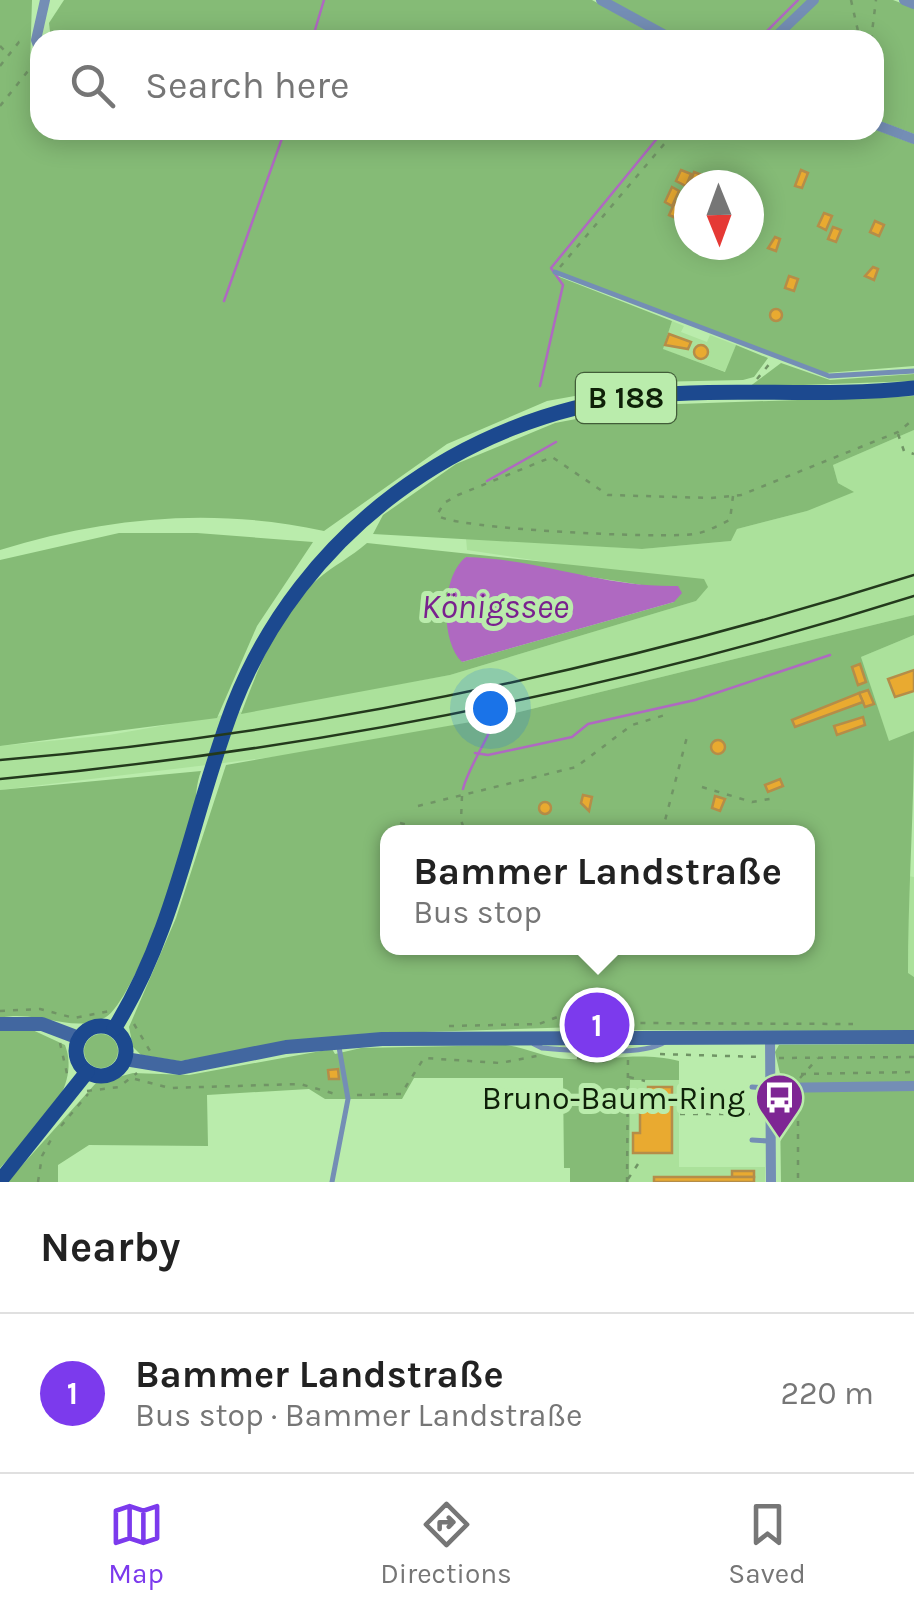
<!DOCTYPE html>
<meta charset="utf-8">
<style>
:root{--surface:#fff;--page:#f2f2f2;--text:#222;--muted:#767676;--line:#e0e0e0;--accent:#7c3aed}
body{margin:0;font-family:Karla,sans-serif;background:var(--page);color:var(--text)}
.compass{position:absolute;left:674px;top:170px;width:90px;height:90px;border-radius:50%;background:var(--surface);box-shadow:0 5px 25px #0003;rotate:179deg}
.you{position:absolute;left:490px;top:708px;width:35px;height:35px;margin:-25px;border:8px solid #fff;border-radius:50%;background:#1a73e8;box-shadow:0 0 0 15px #1a73e833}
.badge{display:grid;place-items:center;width:65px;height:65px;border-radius:50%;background:var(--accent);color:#fff;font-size:32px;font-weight:700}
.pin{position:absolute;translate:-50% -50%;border:5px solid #fff;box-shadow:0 2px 10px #0006}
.popup{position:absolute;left:380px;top:825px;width:435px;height:130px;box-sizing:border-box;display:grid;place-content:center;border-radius:20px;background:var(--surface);filter:drop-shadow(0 2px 8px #0005);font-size:32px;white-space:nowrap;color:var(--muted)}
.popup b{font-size:38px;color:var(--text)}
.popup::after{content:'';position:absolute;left:50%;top:100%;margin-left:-20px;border:20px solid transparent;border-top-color:var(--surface)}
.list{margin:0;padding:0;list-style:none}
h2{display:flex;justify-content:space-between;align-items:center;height:130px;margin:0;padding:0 40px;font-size:42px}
h2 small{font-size:32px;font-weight:400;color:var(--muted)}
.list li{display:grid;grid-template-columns:65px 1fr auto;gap:30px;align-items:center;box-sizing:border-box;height:160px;padding:0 40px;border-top:2px solid var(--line)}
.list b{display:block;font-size:38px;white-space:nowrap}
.list p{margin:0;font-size:32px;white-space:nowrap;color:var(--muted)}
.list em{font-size:32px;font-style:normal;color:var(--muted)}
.icon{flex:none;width:55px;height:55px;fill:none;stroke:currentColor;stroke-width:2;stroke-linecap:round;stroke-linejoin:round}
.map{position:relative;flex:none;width:914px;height:1182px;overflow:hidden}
.search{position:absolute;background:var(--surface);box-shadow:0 5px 25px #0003;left:30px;right:30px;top:30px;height:110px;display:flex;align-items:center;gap:25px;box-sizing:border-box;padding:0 35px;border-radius:30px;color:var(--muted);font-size:38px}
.sheet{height:290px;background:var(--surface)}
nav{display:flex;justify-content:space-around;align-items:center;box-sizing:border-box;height:140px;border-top:2px solid var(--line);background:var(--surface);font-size:28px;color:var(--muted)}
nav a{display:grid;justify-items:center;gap:5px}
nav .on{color:var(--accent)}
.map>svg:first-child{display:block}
.built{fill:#abe19b}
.green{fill:#85bb76;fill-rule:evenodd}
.water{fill:#af69c1}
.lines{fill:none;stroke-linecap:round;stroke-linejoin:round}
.stream{stroke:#af69c1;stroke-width:2.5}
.building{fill:#e9aa30;stroke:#b58d48;stroke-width:2.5}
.path{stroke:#709465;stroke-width:2.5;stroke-dasharray:5 8;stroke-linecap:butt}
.service{stroke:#748eb5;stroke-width:5}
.minor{stroke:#748eb5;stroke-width:10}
.secondary{stroke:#4267a0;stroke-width:14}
.primary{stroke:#1c498f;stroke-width:15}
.rail{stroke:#23391c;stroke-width:2.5}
.labels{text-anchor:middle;stroke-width:10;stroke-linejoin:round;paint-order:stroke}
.shield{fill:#baecac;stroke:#425d39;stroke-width:2.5}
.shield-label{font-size:30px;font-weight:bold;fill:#0e2008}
.poi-label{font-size:32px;fill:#0e2008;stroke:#baecac;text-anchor:end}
.water-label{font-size:35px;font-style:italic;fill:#79218e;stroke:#baecac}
</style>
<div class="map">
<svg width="914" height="1182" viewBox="0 0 914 1182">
<rect width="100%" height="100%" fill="#baecac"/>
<g class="built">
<path d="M672 321 684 326 681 332 707 342 710 335 736 345 726 372 662 349Z"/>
<path d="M914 430V615L499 717 298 754 0 790V746L109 735 450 675 696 601 612 572 467 550 466 538 642 549 731 541 737 529 807 511 845 487 838 483 833 465Z"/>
<path d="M914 635V731L889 742 861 657Z"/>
<path d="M908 876 914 877V977L908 974Z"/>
<path d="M630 1080H679V1167H765V1182H629Z"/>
</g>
<g class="green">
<path d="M0 0H32L30 66 40 68V130L874 129 914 144V366L826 373 558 272 557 276 672 321 663 349 725 372 736 345 768 358 754 377 743 380 652 382 547 401 447 444 324 531C214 507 106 517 0 550ZM689 185H749V245H689Z"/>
<path d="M64 0H592L664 40H51L49 23Z"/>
<path d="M610 0H893L914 8V134L874 119V40H683Z"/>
<path d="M781 363 830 380 914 374V381L749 387Z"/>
<path d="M914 396V430L833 465 838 483 854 492 807 511 737 529 731 541 642 549 373 534 383 515 456 464 555 423 650 405Z"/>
<path d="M119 533H197L313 542 257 626 217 718 0 746V560Z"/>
<path d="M367 543 704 579 708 587 696 601 450 675 241 714C258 669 280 611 318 579 333 566 351 557 367 543ZM466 557 654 587 674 602 462 662C443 622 450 596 466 557Z"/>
<path d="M914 615V635L861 657 889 741 914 731C914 813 908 892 908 973L914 977V1031L630 1030 609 1026 361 1034 179 1061 141 1055 133 1047 129 1027 176 918 226 765 499 717ZM387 832H807V948H387Z"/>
<path d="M201 771C196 785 196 796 196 804 196 836 132 1003 106 1017 73 1035 37 1009 0 1018V790Z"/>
<path d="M26 1027 65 1045C83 1092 30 1136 0 1168V1030Z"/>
<circle cx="101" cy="1051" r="17"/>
<path d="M914 1044V1182H781L780 1111 785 1095 775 1052 779 1045Z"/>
<path d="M506 1045C527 1048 547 1059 569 1059 611 1061 638 1051 679 1061V1080H630L629 1182H570V1168H564L563 1078H414L402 1099H325L309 1089 207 1095 208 1146 89 1145 58 1165V1182H7L96 1083 133 1073 189 1075 332 1049 335 1054 361 1048Z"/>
</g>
<path class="water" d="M466 557C539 559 605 588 678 586L682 593 674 602 462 662C440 641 441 576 466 557Z"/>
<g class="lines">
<g class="stream">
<path d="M312 40 324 0"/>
<path d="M758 40 798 0"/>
<path d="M224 301 285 130"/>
<path d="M540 386 563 285 551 268 664 130"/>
<path d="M487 481 556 442"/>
<path d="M475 753 488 755 572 737 588 724 695 700 830 655"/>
<path d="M463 789C468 767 496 726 495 716"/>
</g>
</g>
<g class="building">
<path d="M681 170 691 174 686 186 676 181Z"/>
<path d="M801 170 808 173 802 188 795 186Z"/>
<path d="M694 172 702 175 698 185 690 183Z"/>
<path d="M672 187 679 191 672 206 665 202Z"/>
<circle cx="753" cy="206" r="5.5"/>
<path d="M675 202 682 205 676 218 669 215Z"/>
<path d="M824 213 832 216 826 230 818 226Z"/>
<path d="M875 221 884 225 879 236 870 232Z"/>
<path d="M833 227 841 230 836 242 828 239Z"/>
<path d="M775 237 780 239 776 251 768 248Z"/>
<path d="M873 267 878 269 874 280 865 276Z"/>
<path d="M789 276 798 279 794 291 785 288Z"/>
<circle cx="776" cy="315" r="6"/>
<path d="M669 334 691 342 688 349 665 345Z"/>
<circle cx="701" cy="352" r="7"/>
<path d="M860 664 866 682 858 685 852 667Z"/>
<path d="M914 670V691L895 697 888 679Z"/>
<path d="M868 690 874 704 865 707 859 693Z"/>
<path d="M859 693 863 702 795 727 792 720Z"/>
<path d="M863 717 865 725 837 735 834 726Z"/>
<circle cx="718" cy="747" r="7"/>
<path d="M780 779 783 786 768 792 765 785Z"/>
<path d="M583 795 592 797 589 811 581 803Z"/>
<path d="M715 796 725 799 720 811 712 808Z"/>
<circle cx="545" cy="808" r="6"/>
<path d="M338 1069 339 1079H329L328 1070Z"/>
<path d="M648 1087H672V1153H633V1133H640V1094H648Z"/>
<rect x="732" y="1171" width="22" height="6"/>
<rect x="654" y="1177" width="100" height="5"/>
</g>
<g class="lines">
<g class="path">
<path d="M851 0 860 40"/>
<path d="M871 40 876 0"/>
<path d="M0 46 8 54"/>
<path d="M0 66 19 42 26 40"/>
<path d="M0 106 36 61"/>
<path d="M560 267 676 130"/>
<path d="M757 379 771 362"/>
<path d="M898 434 904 451 914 454"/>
<path d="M733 496 730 520C718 525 706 533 693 534 664 539 450 529 437 515L444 503 458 495 552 457 608 495 711 498 741 495 898 432 914 419"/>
<path d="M702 787 752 802 775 798"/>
<path d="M462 796 461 820 465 832"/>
<path d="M418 806 576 767 632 725 665 715"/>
<path d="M400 823 436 832"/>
<path d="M662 832 688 733"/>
<path d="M0 1011 40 1009 74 1018 110 1011"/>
<path d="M134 1024 150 1051"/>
<path d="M449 1026 539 1024 568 1013 593 1012 632 1023 853 1024"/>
<path d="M60 1043 68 1078"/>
<path d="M660 1054 761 1057"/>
<path d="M577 1058 597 1063 613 1059"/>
<path d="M779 1058 914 1057"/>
<path d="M801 1074 914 1072"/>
<path d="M629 1077 645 1081"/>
<path d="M800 1078 818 1058"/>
<path d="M135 1079 170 1088 300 1084 339 1095"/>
<path d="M87 1091 119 1087 137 1073"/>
<path d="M357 1095 401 1094 424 1058 500 1063 537 1056"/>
<path d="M798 1095V1182"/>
<path d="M680 1114H752"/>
<path d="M61 1126 88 1094"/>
<path d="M628 1179 638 1164"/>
<path d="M38 1182 42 1156 53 1136"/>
<path d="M627 1182 628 1058"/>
</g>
<g class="service">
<path d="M555 272 829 376 914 371"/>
<path d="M534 1044 542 1048C571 1050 642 1057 665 1042"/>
<path d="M752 1087 767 1088"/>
<path d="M752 1140 768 1141"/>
<path d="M332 1182 348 1099 339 1047"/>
</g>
<g class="minor">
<path d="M601 0 674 40"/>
<path d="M904 0 914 4"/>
<path d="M772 40 814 0"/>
<path d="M40 51 36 40 45 0"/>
<path d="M874 124 914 139"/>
<path d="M770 1037 771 1182"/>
<path d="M770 1088 914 1086"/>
</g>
<g class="secondary">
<path d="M0 1024H42L79 1038"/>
<path d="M125 1059 180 1068 286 1047 382 1039 914 1037"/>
</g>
<g class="primary">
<circle cx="101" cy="1051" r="25"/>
<path d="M114 1029C177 928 192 813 234 704 301 534 461 416 642 396 732 387 823 398 914 388"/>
<path d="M0 1181 87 1072"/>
</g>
<g class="rail">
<path d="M0 760C309 734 619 668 914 575"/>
<path d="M0 779C309 750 618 690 914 596"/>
</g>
</g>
<defs>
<symbol id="bus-pin" viewBox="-11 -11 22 30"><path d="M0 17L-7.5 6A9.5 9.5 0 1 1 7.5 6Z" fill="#7e2694" stroke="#baecac"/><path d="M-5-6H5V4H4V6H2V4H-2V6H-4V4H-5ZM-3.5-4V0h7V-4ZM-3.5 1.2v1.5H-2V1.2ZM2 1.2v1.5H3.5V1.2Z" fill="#fff"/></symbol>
</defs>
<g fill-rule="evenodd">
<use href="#bus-pin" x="752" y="1070" width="55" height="75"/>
</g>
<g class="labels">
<rect class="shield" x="576" y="373" width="100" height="50" rx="8"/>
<g class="shield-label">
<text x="626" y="408">B 188</text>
</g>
<g class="poi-label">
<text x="745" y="1109">Bruno-Baum-Ring</text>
</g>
<g class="water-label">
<text x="495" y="618">Königssee</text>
</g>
</g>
</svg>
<svg class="compass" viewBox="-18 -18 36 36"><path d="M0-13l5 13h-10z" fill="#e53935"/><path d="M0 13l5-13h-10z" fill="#767676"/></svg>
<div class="you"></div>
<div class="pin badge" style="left:597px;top:1025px">1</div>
<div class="popup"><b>Bammer Landstraße</b>Bus stop</div>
<div class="search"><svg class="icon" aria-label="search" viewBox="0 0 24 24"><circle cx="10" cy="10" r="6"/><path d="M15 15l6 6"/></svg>Search here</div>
</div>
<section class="sheet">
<h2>Nearby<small></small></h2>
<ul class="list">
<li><span class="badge">1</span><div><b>Bammer Landstraße</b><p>Bus stop · Bammer Landstraße</p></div><em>220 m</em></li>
</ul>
</section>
<nav>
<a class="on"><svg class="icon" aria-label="map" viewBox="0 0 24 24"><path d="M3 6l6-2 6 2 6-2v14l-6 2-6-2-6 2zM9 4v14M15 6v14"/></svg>Map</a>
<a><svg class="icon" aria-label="directions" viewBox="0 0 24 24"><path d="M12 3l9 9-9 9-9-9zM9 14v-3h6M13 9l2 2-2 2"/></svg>Directions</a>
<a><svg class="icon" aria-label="saved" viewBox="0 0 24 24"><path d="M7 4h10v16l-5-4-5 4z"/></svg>Saved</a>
</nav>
